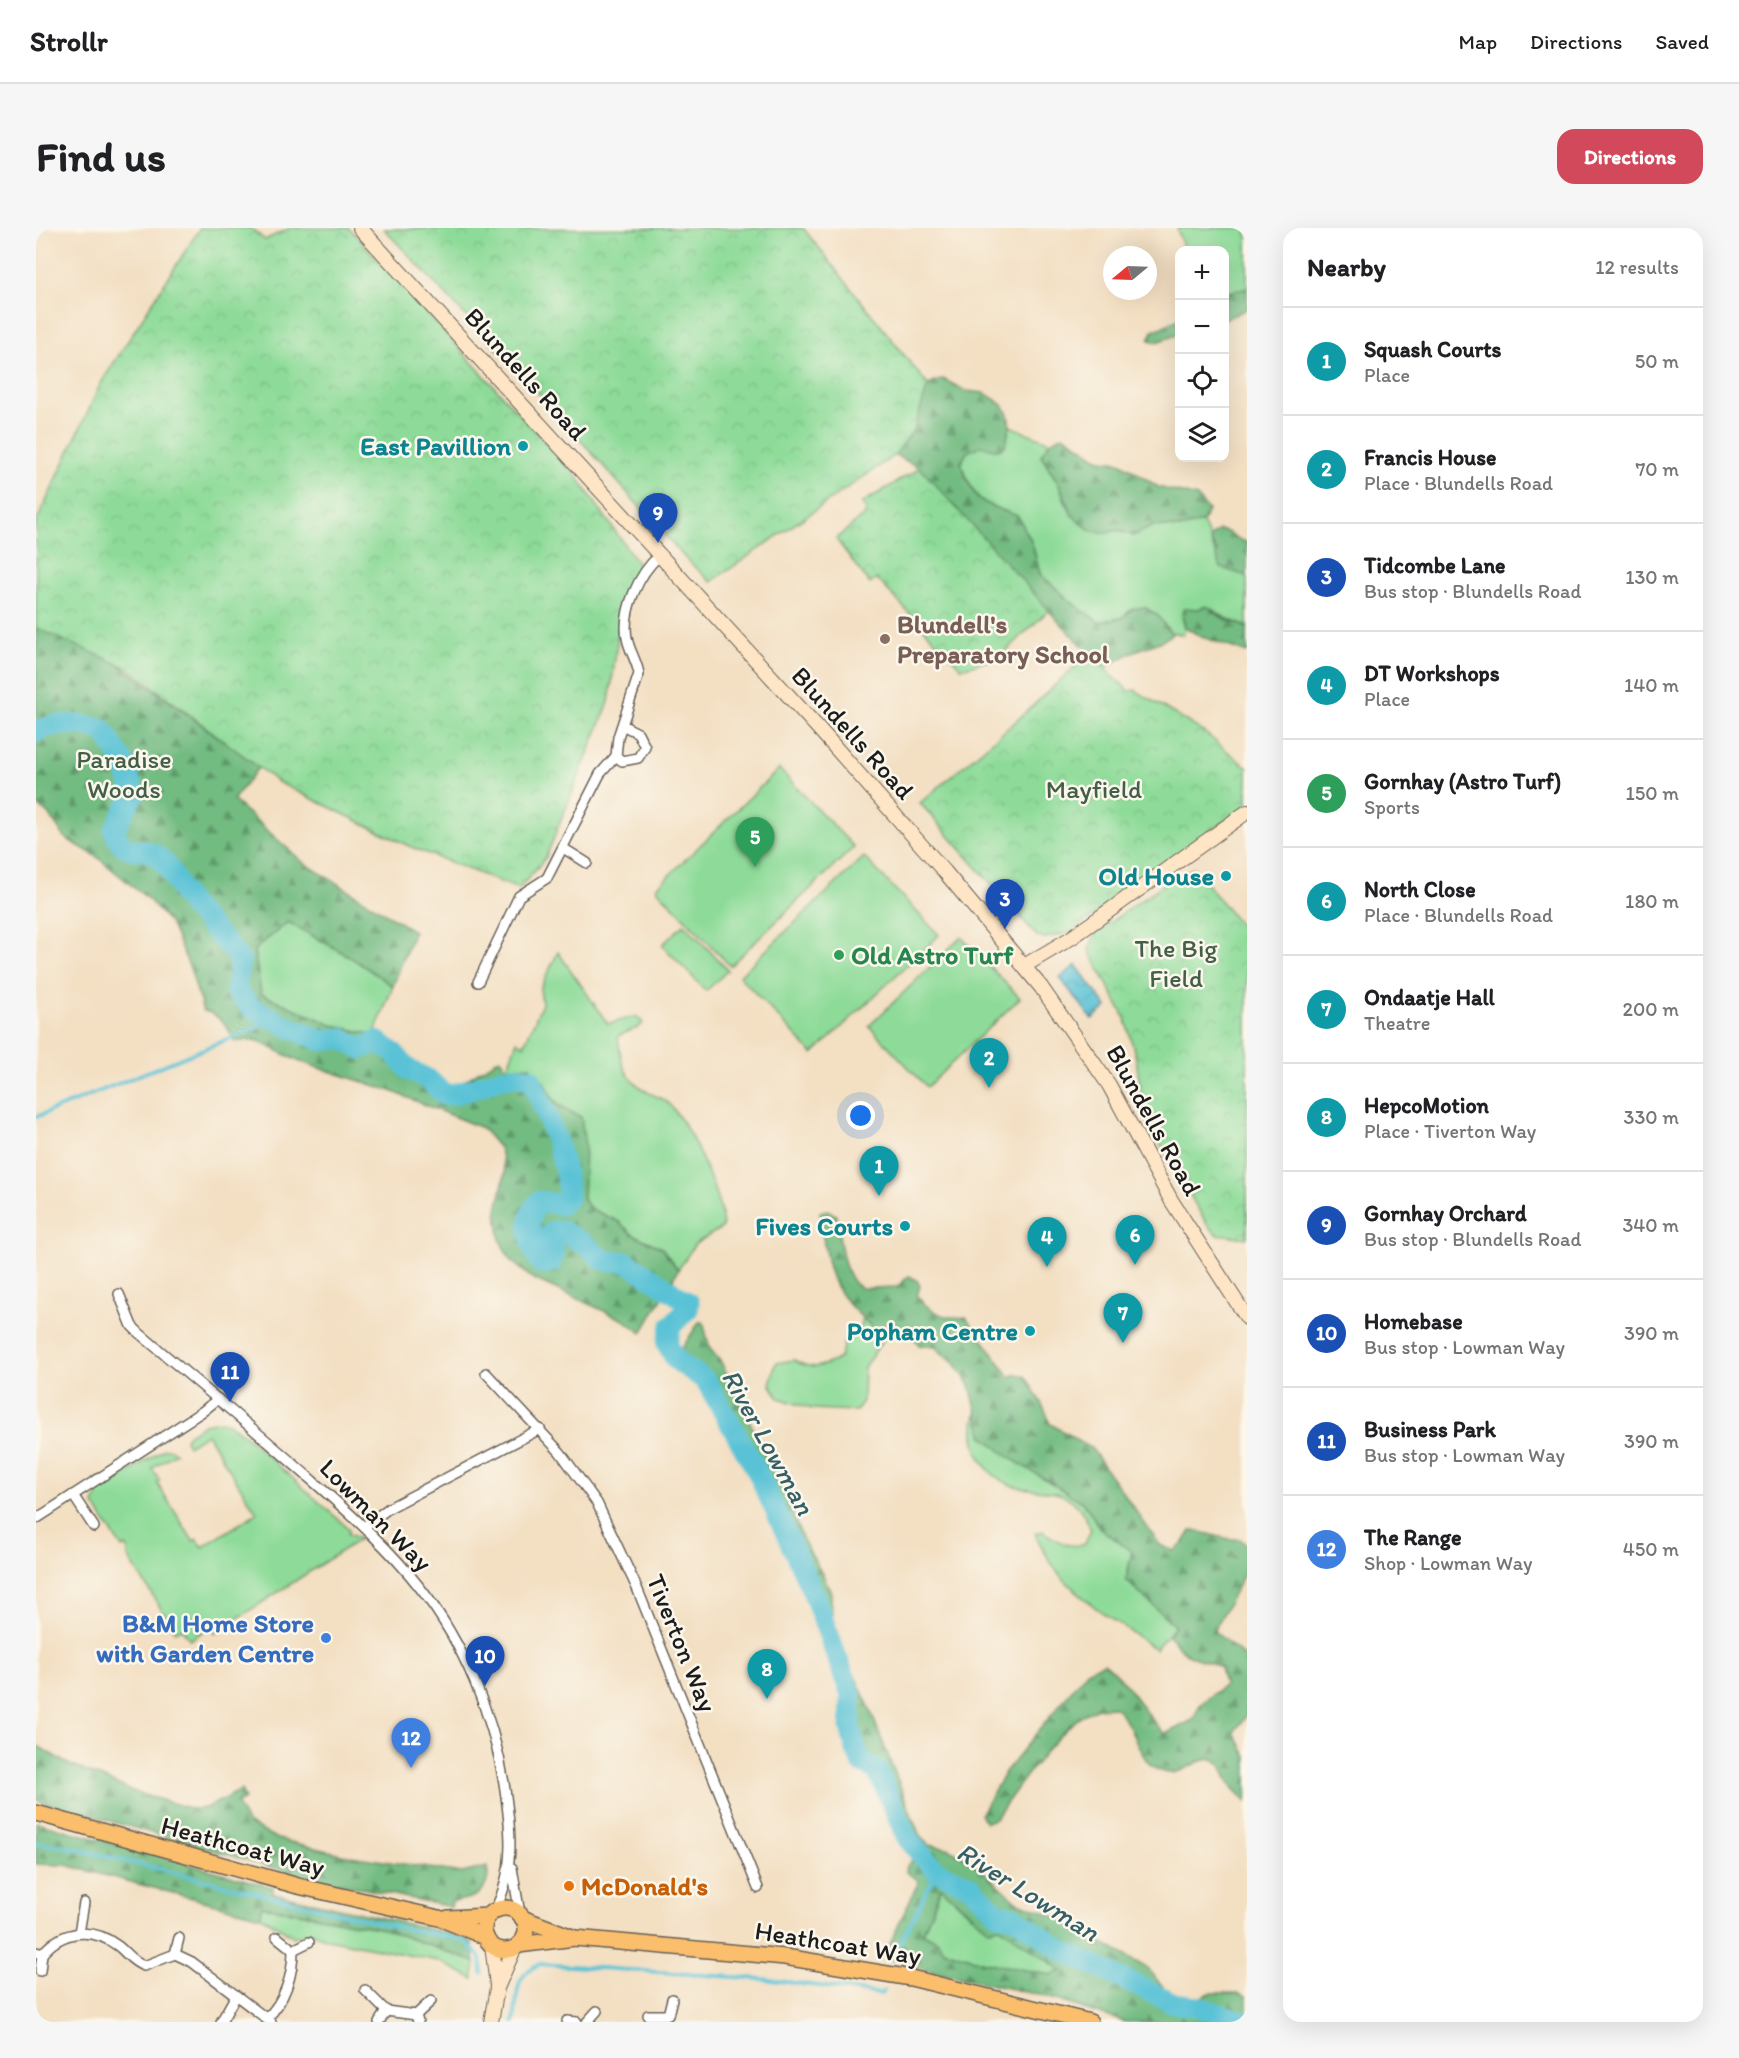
<!DOCTYPE html>
<meta charset="utf-8">
<style>
:root{--surface:#fff;--page:#f6f6f6;--text:#202124;--muted:#757577;--line:#e0e0e0;--accent:#d1495b}
body{margin:0;font-family:Itim,sans-serif;background:var(--page);color:var(--text)}
.controls{position:absolute;right:18px;top:18px;display:grid;overflow:hidden;border-radius:12px;box-shadow:0 6px 24px #0002}
.controls button{width:54px;height:54px;display:grid;place-items:center;padding:0;border:0;border-bottom:2px solid var(--line);background:var(--surface);color:var(--text);font:30px sans-serif}
.compass{position:absolute;left:1067px;top:18px;width:54px;height:54px;border-radius:50%;background:var(--surface);box-shadow:0 6px 24px #0002;rotate:251deg}
.you{position:absolute;left:825px;top:888px;width:21px;height:21px;margin:-15px;border:4px solid #fff;border-radius:50%;background:#1a73e8;box-shadow:0 0 0 9px #1a73e833}
.badge{display:grid;place-items:center;width:39px;height:39px;border-radius:50%;background:var(--accent);color:#fff;font-size:20px;font-weight:700}
.pin{position:absolute;translate:-50% -50px;filter:drop-shadow(0 2px 3px #0008)}
.pin::after{content:'';position:absolute;top:32px;width:21px;height:18px;background:inherit;clip-path:polygon(0 0,100% 0,50% 100%)}
.list{margin:0;padding:0;list-style:none}
h2{display:flex;justify-content:space-between;align-items:center;height:78px;margin:0;padding:0 24px;font-size:26px}
h2 small{font-size:20px;font-weight:400;color:var(--muted)}
.list li{display:grid;grid-template-columns:39px 1fr auto;gap:18px;align-items:center;box-sizing:border-box;height:108px;padding:0 24px;border-top:2px solid var(--line)}
.list b{display:block;font-size:22px;white-space:nowrap}
.list p{margin:0;font-size:20px;white-space:nowrap;color:var(--muted)}
.list em{font-size:20px;font-style:normal;color:var(--muted)}
.icon{flex:none;width:33px;height:33px;fill:none;stroke:currentColor;stroke-width:2;stroke-linecap:round;stroke-linejoin:round}
.map{position:relative;flex:none;width:1211px;height:1794px;overflow:hidden;border-radius:18px}
header{display:flex;align-items:center;gap:36px;box-sizing:border-box;height:84px;padding:0 30px;background:var(--surface);border-bottom:2px solid var(--line)}
header strong{font-size:28px}
nav{display:flex;gap:33px;margin-inline-start:auto;font-size:21px}
.intro{display:flex;align-items:center;justify-content:space-between;box-sizing:border-box;height:144px;padding:0 36px}
h1{margin:0;font-size:42px}
.button{padding:15px 27px;border-radius:18px;background:var(--accent);color:#fff;font-size:21px;font-weight:700}
main{display:flex;gap:36px;padding:0 36px}
aside{flex:1;background:var(--surface);border-radius:18px;box-shadow:0 6px 24px #0002}
.map>svg:first-child{display:block}
.grass{fill:#8edb99;stroke:#557c5a;stroke-width:1.5}
.forest{fill:url(#forest-firs);stroke:#476c4e;stroke-width:1.5;fill-rule:evenodd}
.park{fill:url(#park-crowns);stroke:#557c5a;stroke-width:1.5}
.water{fill:url(#water-waves);stroke:#3b6f79;stroke-width:1.5}
.lines{fill:none;stroke-linecap:round;stroke-linejoin:round}
.stream{stroke:#5ac2d6;stroke-width:4}
.river{stroke:#5ac2d6;stroke-width:21}
.street-casing{stroke:#676056;stroke-width:12}
.secondary-casing{stroke:#676056;stroke-width:16}
.primary-casing{stroke:#676056;stroke-width:18}
.street{stroke:#fff;stroke-width:9}
.secondary{stroke:#fde5c5;stroke-width:14}
.primary{stroke:#fabe6d;stroke-width:15}
.culture-dot{fill:#0f9aa8;stroke:#fbf7ec;stroke-width:2}
.education-dot{fill:#8d6e63;stroke:#fbf7ec;stroke-width:2}
.leisure-dot{fill:#2e9e5b;stroke:#fbf7ec;stroke-width:2}
.shop-dot{fill:#3f7fe0;stroke:#fbf7ec;stroke-width:2}
.food-dot{fill:#e8710a;stroke:#fbf7ec;stroke-width:2}
.labels{text-anchor:middle;stroke-width:5;stroke-linejoin:round;paint-order:stroke}
.street-label{font-size:26px;fill:#1c1c1c;stroke:#fbf7ec}
.culture-label{font-size:26px;font-weight:bold;fill:#0d838f;stroke:#fbf7ec;text-anchor:end}
.education-label{font-size:26px;font-weight:bold;fill:#785e54;stroke:#fbf7ec;text-anchor:start}
.park-label{font-size:26px;fill:#445f48;stroke:#fbf7ec}
.leisure-label{font-size:26px;font-weight:bold;fill:#27864d;stroke:#fbf7ec;text-anchor:start}
.shop-label{font-size:26px;font-weight:bold;fill:#366cbe;stroke:#fbf7ec;text-anchor:end}
.food-label{font-size:26px;font-weight:bold;fill:#c56008;stroke:#fbf7ec;text-anchor:start}
.water-label{font-size:27px;font-style:italic;fill:#355e66;stroke:#fbf7ec}
</style>
<header>
<strong>Strollr</strong>
<nav><a>Map</a><a>Directions</a><a>Saved</a></nav>
</header>
<div class="intro"><h1>Find us</h1><a class="button">Directions</a></div>
<main>
<div class="map">
<svg width="1211" height="1794" viewBox="0 0 1211 1794">
<defs>
<pattern id="forest-firs" width="22" height="20" patternUnits="userSpaceOnUse" patternTransform="scale(1.5)"><rect width="22" height="20" fill="#72bb81"/><path d="M5 1l3.5 6h-7zM16 11l3.5 6h-7z" fill="#5d9769"/></pattern>
<pattern id="park-crowns" width="20" height="18" patternUnits="userSpaceOnUse" patternTransform="scale(1.5)"><rect width="20" height="18" fill="#8edb99"/><path d="M2 6a3 3 0 1 1 6 0M12 15a3 3 0 1 1 6 0" fill="none" stroke="#7abb83"/></pattern>
<pattern id="water-waves" width="16" height="10" patternUnits="userSpaceOnUse" patternTransform="scale(1.5)"><rect width="16" height="10" fill="#5ac2d6"/><path d="M0 5q4-4 8 0t8 0" fill="none" stroke="#4ea6b7"/></pattern>
</defs>
<rect width="100%" height="100%" fill="#fbf7ec"/>
<filter id="ink" filterUnits="userSpaceOnUse"><feTurbulence type="fractalNoise" baseFrequency=".0167" numOctaves="2"/><feDisplacementMap in="SourceGraphic" scale="12" xChannelSelector="R" yChannelSelector="G"/><feConvolveMatrix kernelMatrix="1 2 1 2 8 2 1 2 1" color-interpolation-filters="sRGB"/></filter>
<filter id="wash" filterUnits="userSpaceOnUse"><feTurbulence type="fractalNoise" baseFrequency=".008" numOctaves="4" result="noise"/><feDisplacementMap in="SourceGraphic" scale="24" xChannelSelector="R" yChannelSelector="G"/><feGaussianBlur stdDeviation="1.35" result="paint"/><feColorMatrix in="noise" values="0 0 0 0 0 0 0 0 0 0 0 0 0 0 0 0 0 1.4 0 .05"/><feComposite in="paint" operator="in"/></filter>
<g filter="url(#wash)">
<rect width="100%" height="100%" fill="#f3dfc2"/>
<g class="grass">
<path d="M1141 0H1211V60L1189 65 1188 22H1148Z"/>
<path d="M974 198 1014 214 1005 227 1024 258 1030 276 1070 305 1081 302 1097 308 1117 298 1144 300 1167 294 1185 339 1211 348V400C1199 392 1187 392 1177 380L1162 381 1146 387 1149 399 1147 407 1131 403 1121 387 1096 381 1086 390 1063 394 1040 378 1004 346 996 315 982 288C944 274 940 276 925 235L931 224 945 217 969 218Z"/>
<path d="M743 541 818 619 694 738 620 660Z"/>
<path d="M828 629 903 707 777 826 703 748Z"/>
<path d="M252 694 311 727 357 758 338 807 296 797 225 766 218 722Z"/>
<path d="M648 696 692 742 670 763 626 717Z"/>
<path d="M925 709 984 770 891 859 833 798Z"/>
<path d="M522 724 572 796 600 788 607 795 601 800 582 808C585 836 587 850 613 865 619 868 629 871 633 876 655 899 685 968 687 999L659 1016 642 1042 626 1020 596 1006 583 994 555 981 547 972 545 889C526 880 516 874 508 854L471 840 481 813 488 817 506 776 504 761Z"/>
<path d="M826 1089 848 1111 828 1139 827 1173 820 1183 776 1181 743 1170 734 1156 740 1135 758 1132C776 1143 786 1139 804 1130L810 1107 826 1098Z"/>
<path d="M940 1185 947 1208 971 1228 1048 1275 1064 1300 1096 1324 1090 1352 1139 1398 1119 1421C1089 1399 1051 1378 1026 1349 1014 1336 1007 1321 999 1306L1007 1303C1021 1313 1032 1321 1049 1316L1055 1302C1050 1288 1041 1273 1026 1267 1012 1261 994 1263 979 1258 946 1248 932 1217 940 1185Z"/>
<path d="M185 1193 197 1198 214 1212 313 1301 312 1306 324 1311 179 1405 174 1399 154 1412 146 1401 139 1403 92 1329V1320L90 1318 86 1320 58 1277 62 1264 128 1221H135L140 1225 116 1240 124 1253 121 1255 157 1313 161 1311 167 1319 221 1285 171 1206 152 1218 149 1212 151 1207 168 1196Z"/>
<path d="M905 1659 934 1686 964 1699 1027 1743 1014 1747 948 1734 908 1722 901 1712 887 1705Z"/>
<path d="M226 1678 348 1701 439 1734 438 1751 403 1733 291 1711 275 1704 258 1709 225 1688Z"/>
</g>
<g class="forest">
<path d="M1211 60V81L1189 91V65Z"/>
<path d="M1143 91V106L1121 114 1113 112 1117 103Z"/>
<path d="M907 151 930 163 949 165 967 177 972 186 974 198 969 218 963 222 945 218 931 224 925 235C939 276 944 274 982 288L996 315 1004 346 1040 378 1063 394 1086 390 1096 381 1109 379 1121 387 1136 406 1126 413 1096 424 1068 440 1012 382 884 240 859 227 878 201 892 157Z"/>
<path d="M1027 207 1065 232 1084 234 1122 259 1161 269 1172 282 1167 294 1144 300 1117 298 1097 308 1081 302 1070 305 1055 303 1036 287 1024 258 1005 227 1014 214Z"/>
<path d="M1183 302C1195 302 1200 313 1211 314V348L1185 340 1174 309Z"/>
<path d="M1170 378C1178 381 1180 387 1187 390 1195 394 1203 395 1211 400V425L1164 408 1149 399 1146 387 1149 380 1162 381Z"/>
<path d="M0 398 66 424 223 539 197 572 268 635 378 703 357 758 311 727 252 694 218 722 225 766 296 797 338 807 395 849 419 859 464 830 471 840 493 838 508 854 514 867 523 879 545 889 549 918 547 972 555 981 583 994 596 1006 626 1020 642 1042 606 1105 588 1092 496 1050 474 1032 464 1012 461 982 469 945 464 921 446 900 355 863 262 833 220 812 199 813C191 799 184 786 167 783L154 740 134 695 113 672 60 628 29 610 13 587 0 576Z"/>
<path d="M791 982 800 987C803 1001 806 1057 827 1060 837 1061 851 1059 861 1059L873 1048 881 1052 884 1058 881 1068C894 1084 910 1092 930 1089L974 1149 981 1146 989 1148C995 1158 1013 1185 1013 1195L1056 1221 1124 1317 1138 1323 1147 1316 1155 1303C1173 1303 1186 1313 1204 1311L1211 1317 1208 1346 1178 1403 1211 1431V1487L1198 1504 1211 1529V1574L1193 1555 1185 1537 1178 1531C1161 1530 1150 1545 1134 1545 1101 1544 1101 1496 1078 1479 1072 1480 1065 1479 1060 1481 1027 1490 980 1563 959 1591L950 1594 944 1587 969 1544 1052 1442 1068 1435C1093 1454 1106 1484 1129 1506L1157 1492 1164 1477 1188 1457 1184 1439C1175 1434 1167 1433 1157 1429 1146 1425 1140 1415 1132 1407L1139 1398 1090 1352 1096 1324 1064 1300 1048 1275 971 1228 947 1208 934 1157 920 1137 899 1119 883 1117 871 1100 859 1101 848 1111C834 1097 805 1072 798 1054 789 1033 786 1006 784 984Z"/>
<path d="M663 1094H667L674 1121 685 1134 746 1260 767 1312 789 1351 795 1365 796 1392 802 1412 831 1474 883 1606 892 1617 911 1620 933 1631 982 1674 1012 1685 1043 1701 1111 1740 1136 1769 1160 1772 1174 1765H1203L1211 1768V1794H1089L1008 1768 889 1742 850 1730 855 1713 883 1653 870 1644 871 1637 886 1623 878 1613 861 1571 840 1535 829 1529 819 1505 817 1466 783 1366 714 1221 679 1159 666 1143 653 1135 645 1122ZM905 1659 952 1701 964 1699 1026 1743 1014 1747 948 1734 908 1722 901 1712 887 1705Z"/>
<path d="M0 1517 30 1535 102 1565 157 1581 170 1580 205 1562 209 1571 200 1575 212 1596 242 1611 314 1628 426 1645 452 1639C454 1665 439 1671 415 1674V1679L264 1647 0 1572Z"/>
<path d="M0 1594 237 1659V1665L428 1709 436 1715 439 1734 348 1701 226 1678 225 1688 30 1637 0 1636Z"/>
</g>
<g class="park">
<path d="M164 0H215L229 12 254 0H313L541 249 603 337 588 367 573 474 510 629 483 661 375 619 242 554 92 440 0 400V295L65 155Z"/>
<path d="M767 0 892 157 878 201 859 227 675 354 649 330 510 173 348 1Z"/>
<path d="M884 240 1013 382 970 423V429L925 440 841 351 834 356 800 311 831 284 826 275Z"/>
<path d="M1053 426 1093 463 1099 462 1168 504 1208 537 1211 539V577L1033 705 1009 710 1001 708 884 575 980 493Z"/>
<path d="M1158 640 1207 701 1211 700V1010L1181 1006 1172 998 1108 888 1100 830 1090 792 1053 722 1060 704 1138 649Z"/>
</g>
<path class="water" d="M1040 737 1071 779 1056 791 1024 750Z"/>
<g class="lines">
<g class="stream">
<path d="M0 889 239 792"/>
<path d="M0 1615 28 1618 366 1700 428 1712 445 1730 446 1745"/>
<path d="M856 1731 901 1643"/>
<path d="M478 1794C482 1769 477 1746 504 1736L727 1751 846 1766 848 1763"/>
</g>
<path class="river" d="M0 504C19 493 47 495 67 502L88 535 98 566 78 602C88 632 105 615 122 629 136 640 141 658 151 672 168 693 188 711 204 732L200 763 216 780 253 799 286 813 305 810 325 821 341 813 358 825 373 842 392 851 409 867C440 866 463 841 495 851 510 884 532 934 532 970L525 977 504 973C487 989 493 1020 506 1036L515 1034 518 1026 513 1008 517 1003H526L550 1017 567 1032 591 1034 653 1075 652 1081 635 1098 631 1116 640 1132 670 1153 721 1243 776 1362 815 1467 814 1499 820 1522 826 1535 841 1542 871 1610 887 1629 901 1643 933 1657 962 1686 977 1688 1027 1723 1138 1775 1160 1778 1208 1794"/>
</g>
</g>
<g filter="url(#ink)">
<g class="lines">
<defs>
<g id="street">
<path d="M580 528 586 533 602 530 609 519 602 505 588 498"/>
<path d="M527 620 551 635"/>
<path d="M442 754 483 668 511 650 564 546 580 528 582 509 603 446C601 433 593 422 591 410 586 383 603 345 623 328"/>
<path d="M83 1066 96 1098 103 1105C162 1155 222 1204 279 1255 317 1288 354 1321 385 1361 428 1416 457 1487 468 1555 475 1600 480 1642 458 1684"/>
<path d="M450 1145 524 1224 561 1275 601 1360 722 1660"/>
<path d="M37 1267 58 1299"/>
<path d="M0 1291 167 1183 182 1171"/>
<path d="M328 1299 353 1280 504 1201"/>
<path d="M476 1640 484 1686"/>
<path d="M43 1705 48 1675"/>
<path d="M241 1709 257 1722"/>
<path d="M257 1722 273 1714"/>
<path d="M0 1724 6 1726 4 1743"/>
<path d="M6 1726C26 1702 56 1698 82 1718 91 1725 96 1734 108 1738L139 1726 156 1734 235 1794"/>
<path d="M139 1726 143 1710"/>
<path d="M329 1762 350 1783 380 1787 382 1794"/>
<path d="M380 1787 395 1773"/>
<path d="M612 1787H632"/>
<path d="M632 1787 636 1771"/>
<path d="M230 1791C249 1773 257 1747 257 1722"/>
<path d="M531 1793 541 1794"/>
<path d="M185 1794 199 1769"/>
<path d="M343 1794 350 1783"/>
<path d="M551 1794 561 1783"/>
</g>
<g id="secondary">
<path d="M324 0 783 501 909 644 1005 759 1073 857 1135 972 1211 1090"/>
<path d="M988 738 1035 710 1211 584"/>
<path d="M456 1717 461 1758"/>
<path d="M455 1794 461 1760 479 1719"/>
</g>
<g id="primary">
<path d="M0 1585 262 1658 403 1690 450 1709"/>
<circle cx="469" cy="1701" r="21"/>
<path d="M412 1690 453 1688"/>
<path d="M486 1690 536 1709"/>
<path d="M482 1717 539 1710 749 1729 875 1750 1054 1794"/>
</g>
</defs>
<use href="#street" class="street-casing"/>
<use href="#secondary" class="secondary-casing"/>
<use href="#primary" class="primary-casing"/>
<use href="#street" class="street"/>
<use href="#secondary" class="secondary"/>
<use href="#primary" class="primary"/>
</g>
</g>
<g class="culture-dot">
<circle cx="487" cy="218" r="6"/>
<circle cx="1190" cy="648" r="6"/>
<circle cx="869" cy="998" r="6"/>
<circle cx="994" cy="1103" r="6"/>
</g>
<circle class="education-dot" cx="849" cy="411" r="6"/>
<circle class="leisure-dot" cx="803" cy="727" r="6"/>
<circle class="shop-dot" cx="290" cy="1410" r="6"/>
<circle class="food-dot" cx="533" cy="1658" r="6"/>
<g class="labels">
<g class="street-label">
<text transform="translate(490 146) rotate(48)" y="9">Blundells Road</text>
<text transform="translate(817 505) rotate(48)" y="9">Blundells Road</text>
<text transform="translate(1118 892) rotate(61)" y="9">Blundells Road</text>
<text transform="translate(340 1287) rotate(45)" y="9">Lowman Way</text>
<text transform="translate(646 1415) rotate(68)" y="9">Tiverton Way</text>
<text transform="translate(207 1618) rotate(15)" y="9">Heathcoat Way</text>
<text transform="translate(802 1715) rotate(9)" y="9">Heathcoat Way</text>
</g>
<g class="culture-label">
<text x="475" y="227">East Pavillion</text>
<text x="1178" y="657">Old House</text>
<text x="857" y="1007">Fives Courts</text>
<text x="982" y="1112">Popham Centre</text>
</g>
<g class="education-label">
<text x="861" y="405">Blundell's<tspan x="861" dy="30">Preparatory School</tspan></text>
</g>
<g class="park-label">
<text x="88" y="540">Paradise<tspan x="88" dy="30">Woods</tspan></text>
<text x="1058" y="570">Mayfield</text>
<text x="1140" y="729">The Big<tspan x="1140" dy="30">Field</tspan></text>
</g>
<g class="leisure-label">
<text x="815" y="736">Old Astro Turf</text>
</g>
<g class="shop-label">
<text x="278" y="1404">B&amp;M Home Store<tspan x="278" dy="30">with Garden Centre</tspan></text>
</g>
<g class="food-label">
<text x="545" y="1667">McDonald's</text>
</g>
<g class="water-label">
<text transform="translate(732 1214) rotate(61)" y="9">River Lowman</text>
<text transform="translate(992 1664) rotate(32)" y="9">River Lowman</text>
</g>
</g>
</svg>
<div class="controls">
<button>+</button>
<button>−</button>
<button><svg class="icon" aria-label="locate" viewBox="0 0 24 24"><circle cx="12" cy="12" r="6"/><path d="M12 2v4M12 18v4M2 12h4M18 12h4"/></svg></button>
<button><svg class="icon" aria-label="layers" viewBox="0 0 24 24"><path d="M12 4l9 5-9 5-9-5zM3 14l9 5 9-5"/></svg></button>
</div>
<svg class="compass" viewBox="-18 -18 36 36"><path d="M0-13l5 13h-10z" fill="#e53935"/><path d="M0 13l5-13h-10z" fill="#757577"/></svg>
<div class="you"></div>
<div class="pin badge" style="left:843px;top:968px;background:#0f9aa8">1</div>
<div class="pin badge" style="left:953px;top:860px;background:#0f9aa8">2</div>
<div class="pin badge" style="left:969px;top:701px;background:#1a4fb4">3</div>
<div class="pin badge" style="left:1011px;top:1039px;background:#0f9aa8">4</div>
<div class="pin badge" style="left:719px;top:639px;background:#2e9e5b">5</div>
<div class="pin badge" style="left:1099px;top:1037px;background:#0f9aa8">6</div>
<div class="pin badge" style="left:1087px;top:1115px;background:#0f9aa8">7</div>
<div class="pin badge" style="left:731px;top:1471px;background:#0f9aa8">8</div>
<div class="pin badge" style="left:622px;top:315px;background:#1a4fb4">9</div>
<div class="pin badge" style="left:449px;top:1458px;background:#1a4fb4">10</div>
<div class="pin badge" style="left:194px;top:1174px;background:#1a4fb4">11</div>
<div class="pin badge" style="left:375px;top:1540px;background:#3f7fe0">12</div>
</div>
<aside>
<h2>Nearby<small>12 results</small></h2>
<ul class="list">
<li><span class="badge" style="background:#0f9aa8">1</span><div><b>Squash Courts</b><p>Place</p></div><em>50 m</em></li>
<li><span class="badge" style="background:#0f9aa8">2</span><div><b>Francis House</b><p>Place · Blundells Road</p></div><em>70 m</em></li>
<li><span class="badge" style="background:#1a4fb4">3</span><div><b>Tidcombe Lane</b><p>Bus stop · Blundells Road</p></div><em>130 m</em></li>
<li><span class="badge" style="background:#0f9aa8">4</span><div><b>DT Workshops</b><p>Place</p></div><em>140 m</em></li>
<li><span class="badge" style="background:#2e9e5b">5</span><div><b>Gornhay (Astro Turf)</b><p>Sports</p></div><em>150 m</em></li>
<li><span class="badge" style="background:#0f9aa8">6</span><div><b>North Close</b><p>Place · Blundells Road</p></div><em>180 m</em></li>
<li><span class="badge" style="background:#0f9aa8">7</span><div><b>Ondaatje Hall</b><p>Theatre</p></div><em>200 m</em></li>
<li><span class="badge" style="background:#0f9aa8">8</span><div><b>HepcoMotion</b><p>Place · Tiverton Way</p></div><em>330 m</em></li>
<li><span class="badge" style="background:#1a4fb4">9</span><div><b>Gornhay Orchard</b><p>Bus stop · Blundells Road</p></div><em>340 m</em></li>
<li><span class="badge" style="background:#1a4fb4">10</span><div><b>Homebase</b><p>Bus stop · Lowman Way</p></div><em>390 m</em></li>
<li><span class="badge" style="background:#1a4fb4">11</span><div><b>Business Park</b><p>Bus stop · Lowman Way</p></div><em>390 m</em></li>
<li><span class="badge" style="background:#3f7fe0">12</span><div><b>The Range</b><p>Shop · Lowman Way</p></div><em>450 m</em></li>
</ul>
</aside>
</main>
